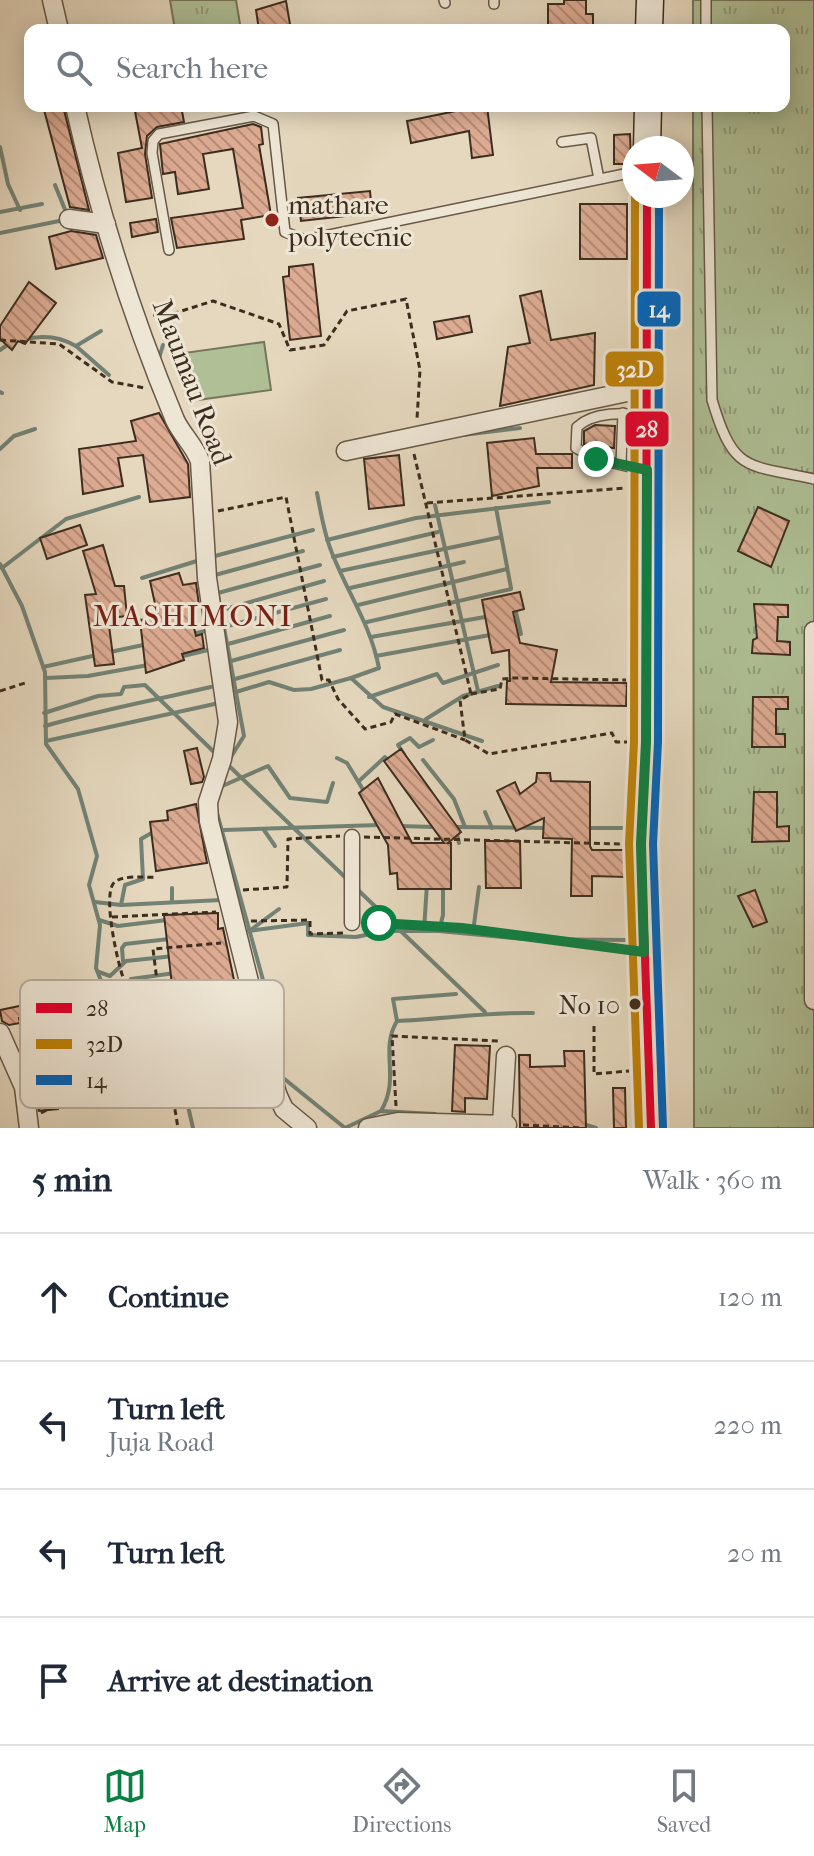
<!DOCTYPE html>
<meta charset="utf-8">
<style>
:root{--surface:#fff;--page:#f6f6f7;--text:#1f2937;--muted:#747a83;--line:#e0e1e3;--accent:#0b8043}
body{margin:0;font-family:"IM FELL French Canon",serif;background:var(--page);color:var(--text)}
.compass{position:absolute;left:622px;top:136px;width:72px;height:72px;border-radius:50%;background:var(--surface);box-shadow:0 4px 20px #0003;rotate:286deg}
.stop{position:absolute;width:24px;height:24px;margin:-18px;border:6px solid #0b8043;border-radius:50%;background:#fff}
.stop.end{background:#0b8043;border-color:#fff;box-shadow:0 2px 8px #0008}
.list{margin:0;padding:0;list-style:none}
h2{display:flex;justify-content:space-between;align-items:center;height:104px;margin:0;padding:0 32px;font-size:34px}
h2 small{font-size:26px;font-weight:400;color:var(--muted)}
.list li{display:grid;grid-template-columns:52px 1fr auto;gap:24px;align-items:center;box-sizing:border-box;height:128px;padding:0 32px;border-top:2px solid var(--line)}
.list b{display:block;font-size:30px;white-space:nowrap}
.list p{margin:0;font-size:26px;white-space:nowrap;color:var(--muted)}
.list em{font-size:26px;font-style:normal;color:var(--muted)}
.icon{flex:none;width:44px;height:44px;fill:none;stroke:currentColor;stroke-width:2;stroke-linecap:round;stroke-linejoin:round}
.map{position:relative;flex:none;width:814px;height:1128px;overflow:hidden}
.search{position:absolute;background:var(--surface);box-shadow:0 4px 20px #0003;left:24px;right:24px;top:24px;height:88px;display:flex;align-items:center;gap:20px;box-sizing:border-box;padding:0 28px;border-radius:16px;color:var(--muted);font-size:30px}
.sheet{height:616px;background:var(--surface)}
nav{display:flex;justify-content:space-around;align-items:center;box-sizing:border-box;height:112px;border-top:2px solid var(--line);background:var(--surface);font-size:22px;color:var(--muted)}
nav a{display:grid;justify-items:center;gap:4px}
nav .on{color:var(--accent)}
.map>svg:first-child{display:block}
.grass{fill:url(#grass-tufts);stroke:#76765a;stroke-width:2}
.garden{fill:#afc096;stroke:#76765a;stroke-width:2}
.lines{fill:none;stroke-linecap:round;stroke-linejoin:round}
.stream{stroke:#728275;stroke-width:4}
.building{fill:url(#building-back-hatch);stroke:#3d2d1f;stroke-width:2}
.service-casing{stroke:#675847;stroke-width:12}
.pedestrian-casing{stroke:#675847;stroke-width:17}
.minor-casing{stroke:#675847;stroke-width:21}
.secondary-casing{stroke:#3d2d1f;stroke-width:29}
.path{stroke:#3d2d1f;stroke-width:3;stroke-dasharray:6 4;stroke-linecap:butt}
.service{stroke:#eee6d5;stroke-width:9}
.pedestrian{stroke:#eee6d5;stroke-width:14}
.minor{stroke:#eee6d5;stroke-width:18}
.secondary{stroke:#eee6d5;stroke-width:26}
.bus-1-casing{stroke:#eee6d5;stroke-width:14}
.bus-2-casing{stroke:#eee6d5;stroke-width:14}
.bus-3-casing{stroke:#eee6d5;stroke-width:14}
.bus-1{stroke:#e4002b;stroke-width:8}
.bus-2{stroke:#bf8209;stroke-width:8}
.bus-3{stroke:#0065bd;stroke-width:8}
.route{stroke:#0b8043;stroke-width:10}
.poi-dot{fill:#8f2418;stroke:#eee6d5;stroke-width:3}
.bus-dot{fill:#3d2d1f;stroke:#eee6d5;stroke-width:3}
.labels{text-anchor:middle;stroke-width:6;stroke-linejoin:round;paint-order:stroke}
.bus-label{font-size:26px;fill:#3d2d1f;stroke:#eee6d5;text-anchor:end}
.poi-label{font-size:28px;fill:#3d2d1f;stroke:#eee6d5;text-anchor:start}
.street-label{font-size:28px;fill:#3d2d1f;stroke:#eee6d5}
.neighbourhood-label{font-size:30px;letter-spacing:2px;fill:#7a1f14;stroke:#eee6d5}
.key{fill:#eee6d5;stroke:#b9ae9e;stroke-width:2}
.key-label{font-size:22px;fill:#3d2d1f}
.line-badge{stroke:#eee6d5;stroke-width:3}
.badge-label{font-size:22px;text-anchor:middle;font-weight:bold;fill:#fff}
</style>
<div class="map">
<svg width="814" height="1128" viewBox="0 0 814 1128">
<defs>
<pattern id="grass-tufts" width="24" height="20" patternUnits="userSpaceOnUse" patternTransform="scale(2)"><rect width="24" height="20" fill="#afc096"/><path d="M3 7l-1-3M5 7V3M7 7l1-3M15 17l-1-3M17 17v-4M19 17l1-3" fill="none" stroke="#909c7a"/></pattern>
<pattern id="building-back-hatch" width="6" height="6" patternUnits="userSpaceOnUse" patternTransform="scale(2)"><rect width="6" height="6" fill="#dcab92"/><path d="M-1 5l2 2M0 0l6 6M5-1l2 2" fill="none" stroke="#b48c77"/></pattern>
</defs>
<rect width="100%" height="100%" fill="#e5d8be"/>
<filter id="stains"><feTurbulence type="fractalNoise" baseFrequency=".0025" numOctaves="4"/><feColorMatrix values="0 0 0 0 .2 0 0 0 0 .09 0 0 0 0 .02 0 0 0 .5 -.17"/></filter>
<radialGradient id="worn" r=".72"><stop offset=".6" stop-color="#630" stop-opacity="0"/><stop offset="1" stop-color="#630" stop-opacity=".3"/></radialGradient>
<g class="grass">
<path d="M170 0H236L241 30H175Z"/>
<path d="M693 0H814V1128H694L693 106H784V30H693Z"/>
</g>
<path class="garden" d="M264 342 271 390 190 401 184 353Z"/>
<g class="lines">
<g class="stream">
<path d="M0 147 8 184 20 210"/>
<path d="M55 185 66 212"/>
<path d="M0 212 42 204"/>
<path d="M0 233 64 220"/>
<path d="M26 339C43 335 61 337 76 346L101 331"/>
<path d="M76 346 109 375"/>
<path d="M0 350 10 343"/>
<path d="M159 358 163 345"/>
<path d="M0 392 2 393"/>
<path d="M463 435 520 428"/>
<path d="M0 449 14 436 35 429"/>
<path d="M317 493C321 513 324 534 332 553 348 594 370 623 379 668L351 678"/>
<path d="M435 505 478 691"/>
<path d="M496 508 511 588"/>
<path d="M327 540 416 518 549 502"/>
<path d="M211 557 313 530"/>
<path d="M333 557 438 532"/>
<path d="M0 564 22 606 45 672 46 744 78 789 97 856 89 885 100 925 96 968 133 1062 187 1102 193 1128"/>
<path d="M2 568 66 519 139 497"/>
<path d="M340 571 501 537"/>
<path d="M215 575 303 551"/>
<path d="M142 578 200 560"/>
<path d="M350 588 464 562"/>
<path d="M218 593 320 565"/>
<path d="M218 595 244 736 229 760"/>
<path d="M358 605 507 569"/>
<path d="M515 608 521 634"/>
<path d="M222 610 324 581"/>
<path d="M367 622 511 589"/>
<path d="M224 627 326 599"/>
<path d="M192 634 210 630"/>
<path d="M371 637 485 617"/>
<path d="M228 644 330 616"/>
<path d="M110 652 148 644"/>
<path d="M376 656 490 635"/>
<path d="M179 657 212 649"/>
<path d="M231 661 344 630"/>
<path d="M43 667 97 655"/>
<path d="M46 678 88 676 148 665"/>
<path d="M235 679 340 650"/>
<path d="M236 692 269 682 294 690 311 689 351 678 383 707 482 741"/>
<path d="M369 697 437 674 443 683 498 665"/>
<path d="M44 713 98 696 121 694 124 687 145 685 215 753"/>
<path d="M426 719 463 696 498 686"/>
<path d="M45 726C100 710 155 700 211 687"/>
<path d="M46 741 219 703"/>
<path d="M404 754 398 745 410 738 419 747 433 740"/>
<path d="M337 758 347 763 365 793"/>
<path d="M423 760 454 799 465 827"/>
<path d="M227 764 348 880"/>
<path d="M359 781 385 757 389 762"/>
<path d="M220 787 268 766 290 798 327 802 333 783"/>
<path d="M485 812 492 828"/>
<path d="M217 813 263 980 283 1077"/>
<path d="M399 826 434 827"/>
<path d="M455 827 546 828"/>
<path d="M587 828H629"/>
<path d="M224 830 379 825"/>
<path d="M264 830 275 846"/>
<path d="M456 830 459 843"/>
<path d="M357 889 485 1012"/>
<path d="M172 901V888"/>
<path d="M95 902 121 905 221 900"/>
<path d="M121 905 125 885 143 879 141 839 155 831"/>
<path d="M99 920 118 926 167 920"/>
<path d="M252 929 279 909"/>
<path d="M424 930 427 884"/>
<path d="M249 931 308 923V935L356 937 385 931H439L524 939 626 940"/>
<path d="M439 931 443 915V887"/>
<path d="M473 932 479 887"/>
<path d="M123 961 122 948 125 944 169 939"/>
<path d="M99 972 110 976 126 961 174 956"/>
<path d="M104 986C119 991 137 1004 144 1018L183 1008"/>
<path d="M116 990 126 988 131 979 175 973"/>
<path d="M185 993 244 991"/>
<path d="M129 1002 176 994"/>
<path d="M214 1015 248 1030"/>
<path d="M397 1021 393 999 456 994"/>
<path d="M122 1027 226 1055"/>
<path d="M166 1037 196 1030"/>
<path d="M241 1060 263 1068"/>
<path d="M282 1077 345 1128"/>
<path d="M381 1111C401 1077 379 1051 397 1021 443 1019 487 1012 533 1013"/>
<path d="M583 1124 596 1128"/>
<path d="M345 1128 381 1111 435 1114"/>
</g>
</g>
<g class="building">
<path d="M564 0H586V14H593V27L548 28V4H564Z"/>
<path d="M286 1 291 30H259L256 10Z"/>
<path d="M43 106H63L89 210 70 207Z"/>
<path d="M134 106H181L184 122 157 127 147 136 145 154 152 198 126 202 118 153 142 148Z"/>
<path d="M466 106H487L493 155 472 158 469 131 411 143 407 121 466 109Z"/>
<path d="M253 124 261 127 263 144 259 145 271 215 241 220 244 239 177 248 171 218 243 208 233 149 203 154 209 189 178 194 175 172 163 174 160 144Z"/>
<path d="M630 134 631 164H614V135Z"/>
<path d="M370 191 372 213 301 221 298 198Z"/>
<rect x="580" y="204" width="47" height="55"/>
<path d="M156 219 158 232 132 237 130 223Z"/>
<path d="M71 231 96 235 103 258 56 269 49 237Z"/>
<path d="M313 264 321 336 290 340 283 277 289 276V267Z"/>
<path d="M29 282 56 303 25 344 18 341 12 350 0 339V326Z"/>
<path d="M541 291 551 340 595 333 594 385 500 406 508 347 530 343 520 296Z"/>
<path d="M469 316 472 332 437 339 434 322Z"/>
<path d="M159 413 188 464 190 497 150 502 143 455 118 458 123 486 83 494 79 449 136 441 131 421Z"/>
<path d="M595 425 615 426 614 448 584 444V431Z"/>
<path d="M534 438 536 454H572V468H537L539 486 492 496 487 443Z"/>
<path d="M399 455 404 505 369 509 364 459Z"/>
<path d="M758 507 789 521 771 567 738 551Z"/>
<path d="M80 525 87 545 47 559 40 538Z"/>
<path d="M103 545 115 586H124L127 616 108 618 114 664 95 666 85 595 96 594 83 551Z"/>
<path d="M179 573 183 585 196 583 199 605 189 607 196 636 202 634 204 648 182 654 184 660 146 673 140 620 157 618V613L150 581Z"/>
<path d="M520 592 524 609 513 612 520 643 557 650 551 682 627 683 626 706 506 704 507 681H510L509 650 492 653 482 600Z"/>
<path d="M754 604 788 605V617H778L777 641 790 642V655L752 653 753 640 757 638Z"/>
<path d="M753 697H788V709H776V734H785V747H752Z"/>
<path d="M197 748 204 777 202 782 191 784 184 751Z"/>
<path d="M401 749 461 832 448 843H451V889H398L397 873 390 874 388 845 359 793 378 778 412 843H444L384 761Z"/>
<path d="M537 773H550L551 781 590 782V846L592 850H625L626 877 592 876V896H571L572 839 543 838 544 818 516 831 497 791 515 782 520 794 536 782Z"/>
<path d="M754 792H777V827L789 826V841L752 842Z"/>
<path d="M196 804 207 863 156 871 150 822 168 820 167 811Z"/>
<path d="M485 841H520L521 888H486Z"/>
<path d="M755 890 767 922 753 927 738 896Z"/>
<path d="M218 913V929L223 928 234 980 176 982 217 1016 250 1034 253 1045 244 1065 195 1039 173 994 164 915Z"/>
<path d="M29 1004 31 1015 19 1018 20 1023 9 1025 2 1021 0 1010Z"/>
<path d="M455 1045 490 1046 487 1099 465 1098V1112L452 1111Z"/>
<path d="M564 1051H584L586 1128H520L519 1055H530V1067L565 1066Z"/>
<path d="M54 1062 58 1109 39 1111 36 1085 28 1064Z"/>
<path d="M613 1088H625L626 1128H614Z"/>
</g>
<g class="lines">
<defs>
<g id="service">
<path d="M444 0 445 3"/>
<path d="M494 0V4"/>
<path d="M706 0V30"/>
<path d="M707 106 712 400C734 473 745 464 814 479"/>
<path d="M562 142 591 138 599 179"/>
<path d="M169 250 152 153 153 141 159 134 254 116 273 124 285 232 305 240 634 172"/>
<path d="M621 464 623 413"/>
<path d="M643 470 596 459 576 448 577 427C594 411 624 413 646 415"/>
</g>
<path id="pedestrian" d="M352 923V837"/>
<g id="minor">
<path d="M52 0 59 30"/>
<path d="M75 106C99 213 133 319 175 420 182 435 194 445 200 461L207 578 228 722 222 759 208 802 209 821 277 1094 284 1109 307 1128"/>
<path d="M69 219 106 224"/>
<path d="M346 451 646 388"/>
<path d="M814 631V1000"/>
<path d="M0 1033 24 1087 29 1128"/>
<path d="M175 1066 277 1094"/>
<path d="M502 1124 506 1056"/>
<path d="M368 1128 398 1122 507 1125 506 1128"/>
</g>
<g id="secondary">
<path d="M649 30 650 0"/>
<path d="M647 148 648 106"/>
<path d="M647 196 646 742 641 844 651 1128"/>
</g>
</defs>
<use href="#service" class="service-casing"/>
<use href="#pedestrian" class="pedestrian-casing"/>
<use href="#minor" class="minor-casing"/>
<use href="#secondary" class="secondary-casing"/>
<g class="path">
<path d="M153 315H169L213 301 279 324 290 350 324 345 347 311 406 299 420 370 417 419"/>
<path d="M0 340 59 344 112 382 145 388"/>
<path d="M414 454 471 694 460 700 465 740 489 754 612 733 616 742H627"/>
<path d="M427 503 626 488"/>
<path d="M218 511 286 497 322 680H329L338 699 365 729 391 722 395 714 465 740"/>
<path d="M0 691 25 683"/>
<path d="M471 694 500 689 502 679 513 678 626 680"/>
<path d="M364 837 620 844"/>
<path d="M243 890 287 887 288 839 340 836"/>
<path d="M112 917 216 912"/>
<path d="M251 921 310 920V934L344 933"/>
<path d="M367 923 462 928 626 949"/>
<path d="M160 989 232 984"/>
<path d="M132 993 158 989 153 949 221 943"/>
<path d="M594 1026V1074L629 1071"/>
<path d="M142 1053 158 1066"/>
<path d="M117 1088 119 1065 142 1053 156 1038C148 1017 133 1002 125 983 118 966 103 899 113 884 120 874 145 878 156 877"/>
<path d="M396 1106 392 1036 498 1041"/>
<path d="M41 1113 72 1096 150 1085 174 1104 178 1128"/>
<path d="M523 1125 583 1128"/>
</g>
<use href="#service" class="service"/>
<use href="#pedestrian" class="pedestrian"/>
<use href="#minor" class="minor"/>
<use href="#secondary" class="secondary"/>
<defs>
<path id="bus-1" d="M647 196 646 742 641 844 651 1128"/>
<path id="bus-2" d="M635 196 634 742 629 844 639 1128"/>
<path id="bus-3" d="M659 196 658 742 653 844 663 1128"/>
</defs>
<use href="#bus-1" class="bus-1-casing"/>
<use href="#bus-2" class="bus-2-casing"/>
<use href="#bus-3" class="bus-3-casing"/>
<use href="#bus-1" class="bus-1"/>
<use href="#bus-2" class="bus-2"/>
<use href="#bus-3" class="bus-3"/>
</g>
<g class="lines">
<path class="route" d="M379 923 462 928 644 952 641 844 646 742 647 470 596 459"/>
</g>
<circle class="poi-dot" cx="272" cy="220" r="8"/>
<circle class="bus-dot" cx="635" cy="1004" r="7"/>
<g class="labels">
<g class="bus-label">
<text x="620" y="1014">No 10</text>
</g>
<g class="poi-label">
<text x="288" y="214">mathare<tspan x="288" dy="32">polytecnic</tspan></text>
</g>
<g class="street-label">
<text transform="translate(193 382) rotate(69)" y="10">Maumau Road</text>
</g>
<g class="neighbourhood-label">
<text x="193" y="626">MASHIMONI</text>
</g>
</g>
<rect x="20" y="980" width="264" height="128" rx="12" class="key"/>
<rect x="36" y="1003" width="36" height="10" fill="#e4002b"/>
<rect x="36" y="1039" width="36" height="10" fill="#bf8209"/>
<rect x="36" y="1075" width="36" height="10" fill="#0065bd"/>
<g class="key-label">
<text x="86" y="1016">28</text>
<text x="86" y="1052">32D</text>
<text x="86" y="1088">14</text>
</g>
<g class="line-badge">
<rect x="636" y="290" width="46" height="38" rx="8" fill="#0065bd"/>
<rect x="604" y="350" width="61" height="38" rx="8" fill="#bf8209"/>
<rect x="624" y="410" width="46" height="38" rx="8" fill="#e4002b"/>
</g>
<g class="badge-label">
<text x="659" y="317">14</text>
<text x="635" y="377">32D</text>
<text x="647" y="437">28</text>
</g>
<rect width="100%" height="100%" filter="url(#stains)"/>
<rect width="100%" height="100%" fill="url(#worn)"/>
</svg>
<svg class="compass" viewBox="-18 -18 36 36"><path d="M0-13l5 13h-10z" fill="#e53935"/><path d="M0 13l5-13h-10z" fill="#747a83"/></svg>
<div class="stop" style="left:379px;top:923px"></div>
<div class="stop end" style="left:596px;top:459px"></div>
<div class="search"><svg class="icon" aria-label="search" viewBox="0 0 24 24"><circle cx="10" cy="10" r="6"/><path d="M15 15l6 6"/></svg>Search here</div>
</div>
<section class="sheet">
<h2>5 min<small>Walk · 360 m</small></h2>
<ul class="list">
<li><svg class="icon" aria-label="ahead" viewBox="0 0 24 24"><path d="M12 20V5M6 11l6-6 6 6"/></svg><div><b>Continue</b></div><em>120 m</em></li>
<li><svg class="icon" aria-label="left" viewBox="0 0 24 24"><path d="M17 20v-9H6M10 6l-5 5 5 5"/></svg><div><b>Turn left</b><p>Juja Road</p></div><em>220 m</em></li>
<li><svg class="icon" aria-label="left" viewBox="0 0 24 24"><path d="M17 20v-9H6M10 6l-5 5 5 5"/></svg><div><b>Turn left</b></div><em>20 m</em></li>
<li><svg class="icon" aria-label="arrive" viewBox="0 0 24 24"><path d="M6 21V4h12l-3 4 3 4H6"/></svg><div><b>Arrive at destination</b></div></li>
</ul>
</section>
<nav>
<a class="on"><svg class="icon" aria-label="map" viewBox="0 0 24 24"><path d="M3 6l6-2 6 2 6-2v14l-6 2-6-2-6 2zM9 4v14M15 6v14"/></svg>Map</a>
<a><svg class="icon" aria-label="directions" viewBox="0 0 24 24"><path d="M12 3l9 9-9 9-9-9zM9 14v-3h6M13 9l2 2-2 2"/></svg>Directions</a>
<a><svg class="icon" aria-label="saved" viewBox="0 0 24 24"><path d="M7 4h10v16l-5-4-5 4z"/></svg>Saved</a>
</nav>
